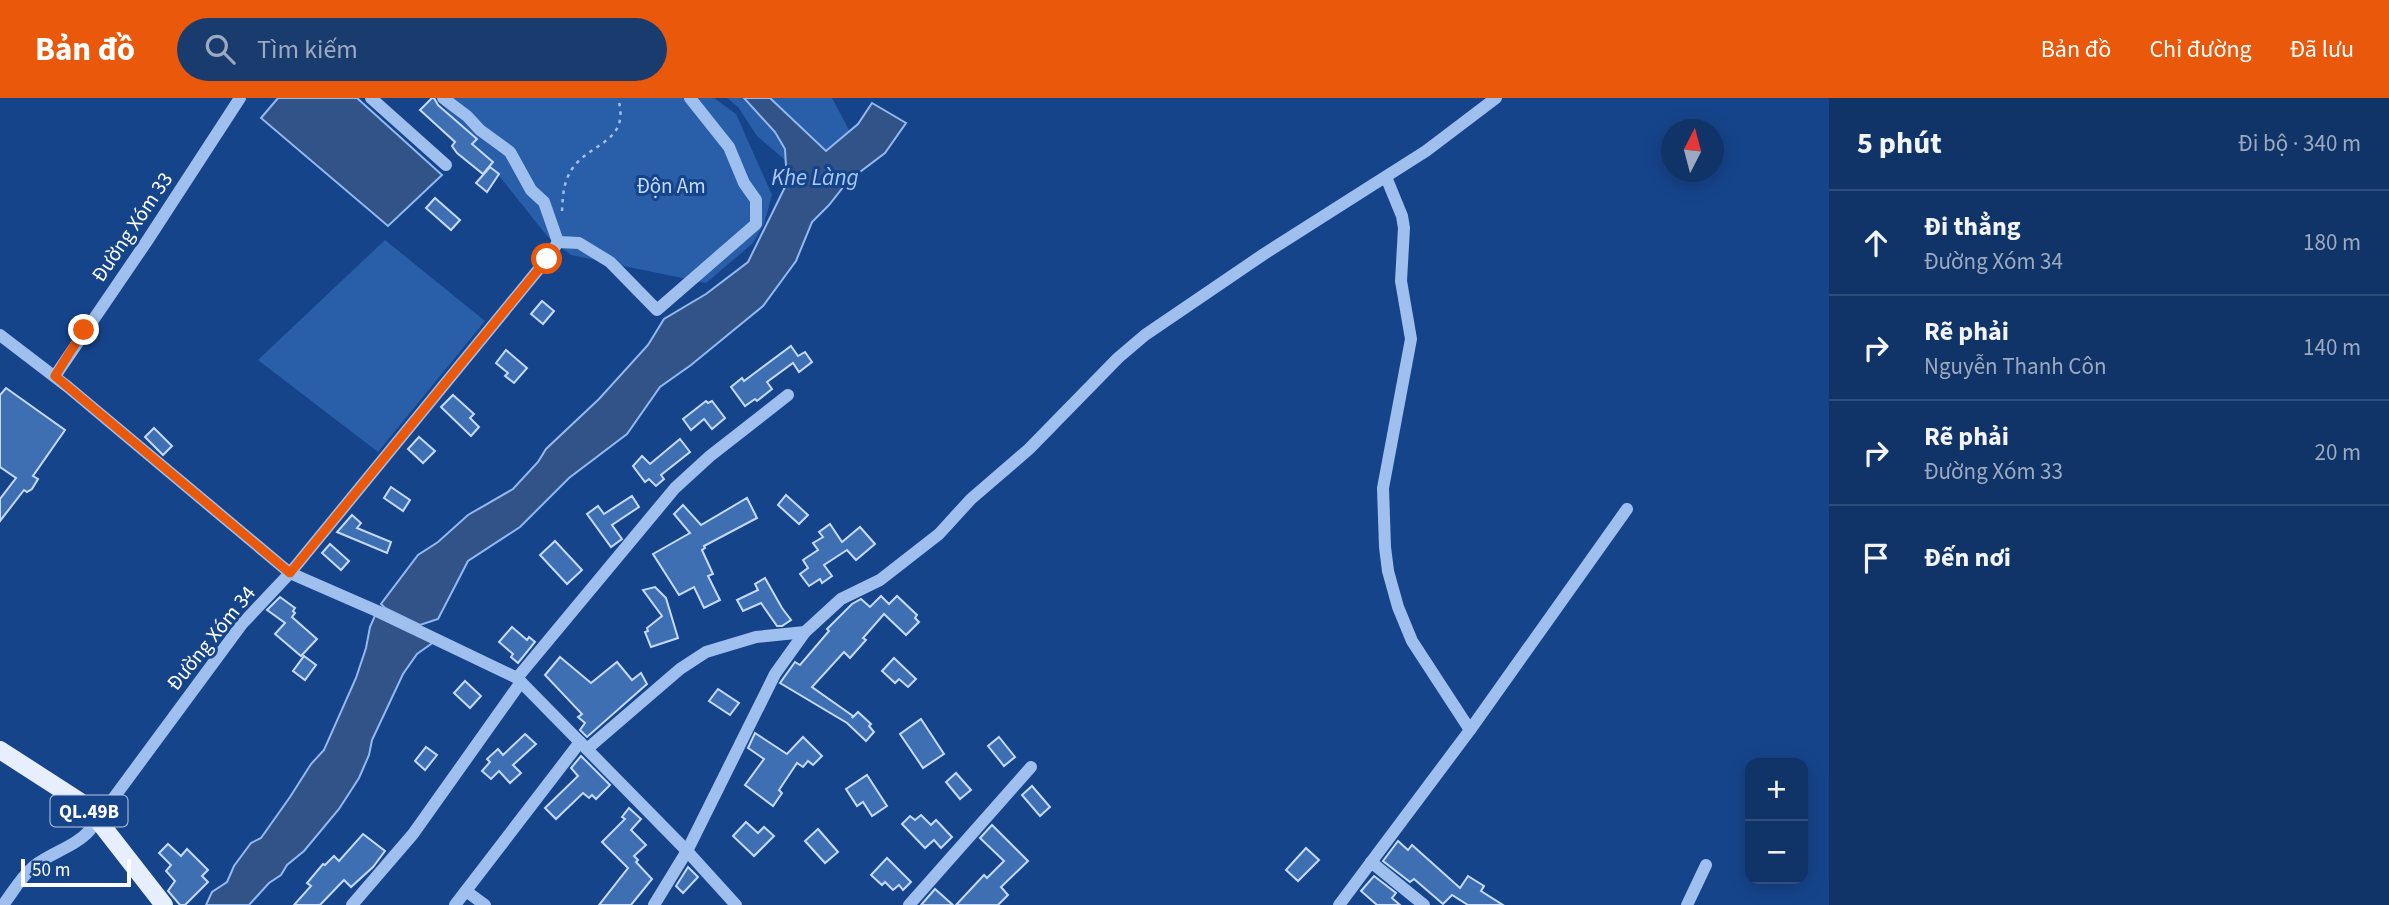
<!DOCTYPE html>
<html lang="vi">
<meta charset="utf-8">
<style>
:root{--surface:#103368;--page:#193b6e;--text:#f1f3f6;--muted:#9caac0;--line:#304e7c;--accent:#ea580c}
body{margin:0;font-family:"Source Sans 3",sans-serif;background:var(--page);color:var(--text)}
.controls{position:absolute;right:21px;bottom:21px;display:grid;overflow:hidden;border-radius:14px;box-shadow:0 4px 18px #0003}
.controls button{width:63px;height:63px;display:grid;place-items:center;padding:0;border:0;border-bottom:2px solid var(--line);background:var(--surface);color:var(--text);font:35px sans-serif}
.compass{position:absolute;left:1661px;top:21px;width:63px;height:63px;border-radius:50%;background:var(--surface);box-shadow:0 4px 18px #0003;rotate:6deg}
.scale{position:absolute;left:21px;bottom:18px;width:110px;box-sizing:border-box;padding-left:7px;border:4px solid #fff;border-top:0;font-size:19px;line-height:24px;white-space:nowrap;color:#fff;-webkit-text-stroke:5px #16448b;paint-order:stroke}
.stop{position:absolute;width:21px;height:21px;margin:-16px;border:5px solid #ea580c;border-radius:50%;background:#fff}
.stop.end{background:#ea580c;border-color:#fff;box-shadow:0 2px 7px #0008}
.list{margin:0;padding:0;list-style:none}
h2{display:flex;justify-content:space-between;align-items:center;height:91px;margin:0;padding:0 28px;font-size:30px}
h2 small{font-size:23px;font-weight:400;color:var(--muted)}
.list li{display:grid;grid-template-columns:46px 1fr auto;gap:21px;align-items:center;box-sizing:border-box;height:105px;padding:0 28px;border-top:2px solid var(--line)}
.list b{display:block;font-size:26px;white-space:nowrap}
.list p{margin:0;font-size:23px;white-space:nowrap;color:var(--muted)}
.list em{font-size:23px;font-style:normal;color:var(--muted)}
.icon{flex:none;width:38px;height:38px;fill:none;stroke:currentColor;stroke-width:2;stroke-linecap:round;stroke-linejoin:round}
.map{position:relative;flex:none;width:1829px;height:807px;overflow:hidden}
header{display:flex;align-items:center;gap:42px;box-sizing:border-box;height:98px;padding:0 35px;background:var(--accent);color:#fff}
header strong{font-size:33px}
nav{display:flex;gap:38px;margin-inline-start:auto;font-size:24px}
.search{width:490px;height:63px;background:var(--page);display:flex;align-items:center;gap:18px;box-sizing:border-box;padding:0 24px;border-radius:38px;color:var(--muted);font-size:26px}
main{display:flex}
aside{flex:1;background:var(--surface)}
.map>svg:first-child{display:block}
.green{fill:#295ea9}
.water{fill:#315387;stroke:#92baf1;stroke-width:2}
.building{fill:#3f6fb3;stroke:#c5dbfb;stroke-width:2}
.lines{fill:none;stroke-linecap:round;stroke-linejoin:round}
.path{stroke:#9fc0ef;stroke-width:2.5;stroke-dasharray:3.5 5;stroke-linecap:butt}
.minor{stroke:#9fc0ef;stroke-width:12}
.major{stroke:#e7efff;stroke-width:18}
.route{stroke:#ea580c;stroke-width:9}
.labels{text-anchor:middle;stroke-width:6;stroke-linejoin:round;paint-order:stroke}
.shield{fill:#16448b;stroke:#b9c7dc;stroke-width:2}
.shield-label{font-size:19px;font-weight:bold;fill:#fff}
.park-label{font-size:21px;fill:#c5dbfb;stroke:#16448b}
.street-label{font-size:21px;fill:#fff;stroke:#16448b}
.water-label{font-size:23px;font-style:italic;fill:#abcaf6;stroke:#16448b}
</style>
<header>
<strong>Bản đồ</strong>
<div class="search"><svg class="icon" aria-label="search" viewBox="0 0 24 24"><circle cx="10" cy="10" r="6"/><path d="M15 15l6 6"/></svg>Tìm kiếm</div>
<nav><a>Bản đồ</a><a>Chỉ đường</a><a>Đã lưu</a></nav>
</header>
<main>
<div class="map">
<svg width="1829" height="807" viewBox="0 0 1829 807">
<rect width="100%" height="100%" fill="#16448b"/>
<g class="green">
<path d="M437 0H714L736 16 772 97 764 126 753 145 706 185 571 157 548 139Z"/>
<path d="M727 0H832L858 49 799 124 785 62 757 38 738 9Z"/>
<path d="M385 142 485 223 378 354 258 262Z"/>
</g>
<g class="water">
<path d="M278 0H357L442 77 388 128 261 20Z"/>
<path d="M744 0H770L826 53 858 26 872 5 906 25 885 55 848 83 829 107 812 124 796 163 763 208 691 267 660 289 627 336 569 380 520 429 468 463 438 521 420 527 385 510 381 506 418 457 438 444 468 417 513 391 538 364 546 351 599 301 648 247 664 221 706 196 748 164 787 85 785 51 775 34Z"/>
<path d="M377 513 438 541 417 556 403 576 372 642 369 657 359 680 339 711 304 753 287 767 281 777 269 785 249 807H206L212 794 227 784 234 768 251 745 261 740 290 699 311 666 324 652 356 580 366 550 370 529Z"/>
</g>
<g class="building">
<path d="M432 0H434L438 7 477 41 472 46 493 64 483 76 457 55 452 48 455 44 420 12Z"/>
<path d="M490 69 499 76 487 94 476 85Z"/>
<path d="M435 100 460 122 451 132 426 110Z"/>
<path d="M542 203 554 213 543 226 531 216Z"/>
<path d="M791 248 798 258 805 254 812 264 799 274 793 265 767 284 772 291 757 303 755 301 745 308 731 289 742 280 744 283Z"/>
<path d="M506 252 527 270 514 285 505 278 508 275 496 265Z"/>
<path d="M6 290 65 332 33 378 38 381 32 391 27 394 24 392 0 423V401L16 380 0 369V297Z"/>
<path d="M453 297 474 316 470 320 479 329 471 338 441 309Z"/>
<path d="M706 303 708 305 712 303 725 320 712 331 704 321 691 332 683 321Z"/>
<path d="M154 330 172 348 163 357 145 339Z"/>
<path d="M419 339 435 353 423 365 408 351Z"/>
<path d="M680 341 690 354 661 377 664 381 656 388 649 381 645 384 633 368 642 358 650 366Z"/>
<path d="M391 389 410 402 403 413 384 400Z"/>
<path d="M786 397 808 417 799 426 778 407Z"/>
<path d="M632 398 639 409 612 427 622 441 611 449 587 416 598 408 604 416Z"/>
<path d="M747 400 757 420 704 448 705 450 702 452 713 476 708 478 720 502 704 510 694 489 679 497 653 456 690 435 674 416 683 407 701 427Z"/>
<path d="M352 417 361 425 357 430 391 444 387 455 337 434Z"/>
<path d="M830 426 842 444 860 429 875 446 856 462 847 452 824 467 832 478 822 485 820 481 809 488 800 476 808 470 803 462 818 452 813 445 823 439 819 434Z"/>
<path d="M555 443 582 472 567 486 540 457Z"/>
<path d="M330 446 349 463 341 472 322 455Z"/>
<path d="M765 480 782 510 791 522 782 528H777L761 505 743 513 737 502 758 492 755 486Z"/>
<path d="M655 489 666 500 678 540 651 549 645 534 648 533 647 530 662 518 643 492Z"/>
<path d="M881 498 889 506 897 498 917 517 915 520 919 524 906 537 884 516 863 540 866 542 850 560 844 554 812 589 853 618 852 620 858 614 871 626 869 628 874 634 866 643 847 625 780 585 795 564 800 567 829 533 827 531 852 506 861 501 870 509Z"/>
<path d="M280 499 295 510 293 513 295 515 292 519 317 541 301 558 275 536 285 525 267 512Z"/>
<path d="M512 529 527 542 529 539 535 544 518 565 511 559 513 556 499 544Z"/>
<path d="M304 558 316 567 305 582 293 573Z"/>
<path d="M560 559 591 585 617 564 632 582 641 575 647 586 587 639 580 632 585 625 578 619 582 616 545 577Z"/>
<path d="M894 560 916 581 908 589 899 581 895 585 882 573Z"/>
<path d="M465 583 481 598 470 610 454 595Z"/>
<path d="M718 591 739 605 730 617 709 603Z"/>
<path d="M921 621 944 656 923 670 900 636Z"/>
<path d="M755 635 787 656 803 639 822 658 813 667 808 663 803 669 797 665 779 692 782 695 773 708 745 687 764 661 748 650Z"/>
<path d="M525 636 536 646 513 667 521 675 510 685 499 673 491 681 482 673 490 664 487 661 498 651 503 657Z"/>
<path d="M999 639 1015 659 1004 668 988 648Z"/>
<path d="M426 649 437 657 425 672 415 663Z"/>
<path d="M581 658 610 687 596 701 592 697 589 700 583 695 556 721 545 710 578 678 571 670Z"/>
<path d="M956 675 971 692 960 701 946 684Z"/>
<path d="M867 677 887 708 872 718 863 704 857 708 846 691Z"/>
<path d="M1032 688 1050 709 1040 718 1022 697Z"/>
<path d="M629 710 641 721 631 732 646 747 634 758 638 762 636 764 652 781 631 807H599L628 770 602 744 625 721 622 719Z"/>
<path d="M921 717 931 727 936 722 952 739 941 750 934 742 925 750 902 726 910 718 915 722Z"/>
<path d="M746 724 758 735 764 729 774 738 754 758 733 738Z"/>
<path d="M992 727 1028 763 1001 789 1008 797 998 807H956L984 777 987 780 1004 763 980 740Z"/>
<path d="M818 731 838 754 825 765 805 743Z"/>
<path d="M363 736 385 753 373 769 351 789 344 782 320 807H294L311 788 307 785 323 766 325 767 334 758 339 763Z"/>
<path d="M1398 743 1408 752 1412 747 1460 790 1468 778 1484 788 1481 793 1503 807H1468L1452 797 1443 806 1414 781 1410 784 1383 763Z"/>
<path d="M168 746 181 758 187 751 208 772 202 778 208 784 185 807H180L168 793 175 783 166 773 171 767 159 755Z"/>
<path d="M1306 750 1319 762 1298 783 1286 772Z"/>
<path d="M887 760 911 784 903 792 899 787 893 792 885 784 882 787 871 777Z"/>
<path d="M688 769 698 779 683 795 676 788Z"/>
<path d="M1374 778 1396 795 1392 800 1400 807H1377L1361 793Z"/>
<path d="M935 791 953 807H921Z"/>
</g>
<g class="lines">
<path class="path" d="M562 113C563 97 563 85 572 71 590 44 631 45 618 0"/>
<g class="minor">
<path d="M371 0 446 67"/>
<path d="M1386 79 1402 118 1404 130 1401 183 1411 241 1383 390 1385 449 1388 473 1398 509 1412 543 1470 632"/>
<path d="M558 144 579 145 610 164 657 212 756 126V102L744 85 729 49 690 0"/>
<path d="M0 237 68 289 290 475 377 513 517 580 687 753 736 807"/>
<path d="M55 278 147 143 240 0"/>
<path d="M517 580 675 390 710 358 788 297"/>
<path d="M587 651 680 571 706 554 756 539 805 534"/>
<path d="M1371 764 1424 807"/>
<path d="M466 793 485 807"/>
<path d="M3 807C13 794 21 779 34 768 52 754 75 749 90 732L242 526 290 475 547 161 558 144 544 104 531 92 510 54 480 32 467 18 443 0"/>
<path d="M352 807 413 736 521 584"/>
<path d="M455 807 580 644"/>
<path d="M654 807 687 753 775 576 805 534 841 501 880 482 939 436 971 401 1029 351 1118 260 1145 237 1264 156 1426 53 1496 0"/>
<path d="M909 807 1031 669"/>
<path d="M1339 807 1470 632 1627 411"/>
<path d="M1687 807 1706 767"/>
</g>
<path class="major" d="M0 652 79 703 97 721 164 807"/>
</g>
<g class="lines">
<path class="route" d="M84 232 55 278 290 475 547 161"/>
</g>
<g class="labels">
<rect class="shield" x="50.5" y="697.5" width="77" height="31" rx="5"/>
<g class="shield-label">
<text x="89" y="720">QL.49B</text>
</g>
<g class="park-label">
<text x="671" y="95">Độn Am</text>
</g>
<g class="street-label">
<text transform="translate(132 129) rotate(-56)" y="7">Đường Xóm 33</text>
<text transform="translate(211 540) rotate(-51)" y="7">Đường Xóm 34</text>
</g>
<g class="water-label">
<text x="815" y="87">Khe Làng</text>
</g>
</g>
</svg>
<div class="controls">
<button>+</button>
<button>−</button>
</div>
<svg class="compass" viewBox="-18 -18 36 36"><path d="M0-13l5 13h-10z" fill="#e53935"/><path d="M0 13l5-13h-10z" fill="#9caac0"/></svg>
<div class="scale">50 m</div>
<div class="stop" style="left:547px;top:161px"></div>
<div class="stop end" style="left:84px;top:232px"></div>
</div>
<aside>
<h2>5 phút<small>Đi bộ · 340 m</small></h2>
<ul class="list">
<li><svg class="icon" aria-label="ahead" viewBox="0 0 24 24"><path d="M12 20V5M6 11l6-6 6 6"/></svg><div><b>Đi thẳng</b><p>Đường Xóm 34</p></div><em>180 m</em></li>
<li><svg class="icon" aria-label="right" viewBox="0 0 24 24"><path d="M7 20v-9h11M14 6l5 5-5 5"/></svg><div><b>Rẽ phải</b><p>Nguyễn Thanh Côn</p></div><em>140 m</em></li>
<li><svg class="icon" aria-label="right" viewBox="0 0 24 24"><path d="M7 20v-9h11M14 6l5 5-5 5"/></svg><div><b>Rẽ phải</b><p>Đường Xóm 33</p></div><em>20 m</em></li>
<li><svg class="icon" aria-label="arrive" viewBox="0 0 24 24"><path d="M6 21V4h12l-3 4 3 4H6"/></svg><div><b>Đến nơi</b></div></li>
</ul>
</aside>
</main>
